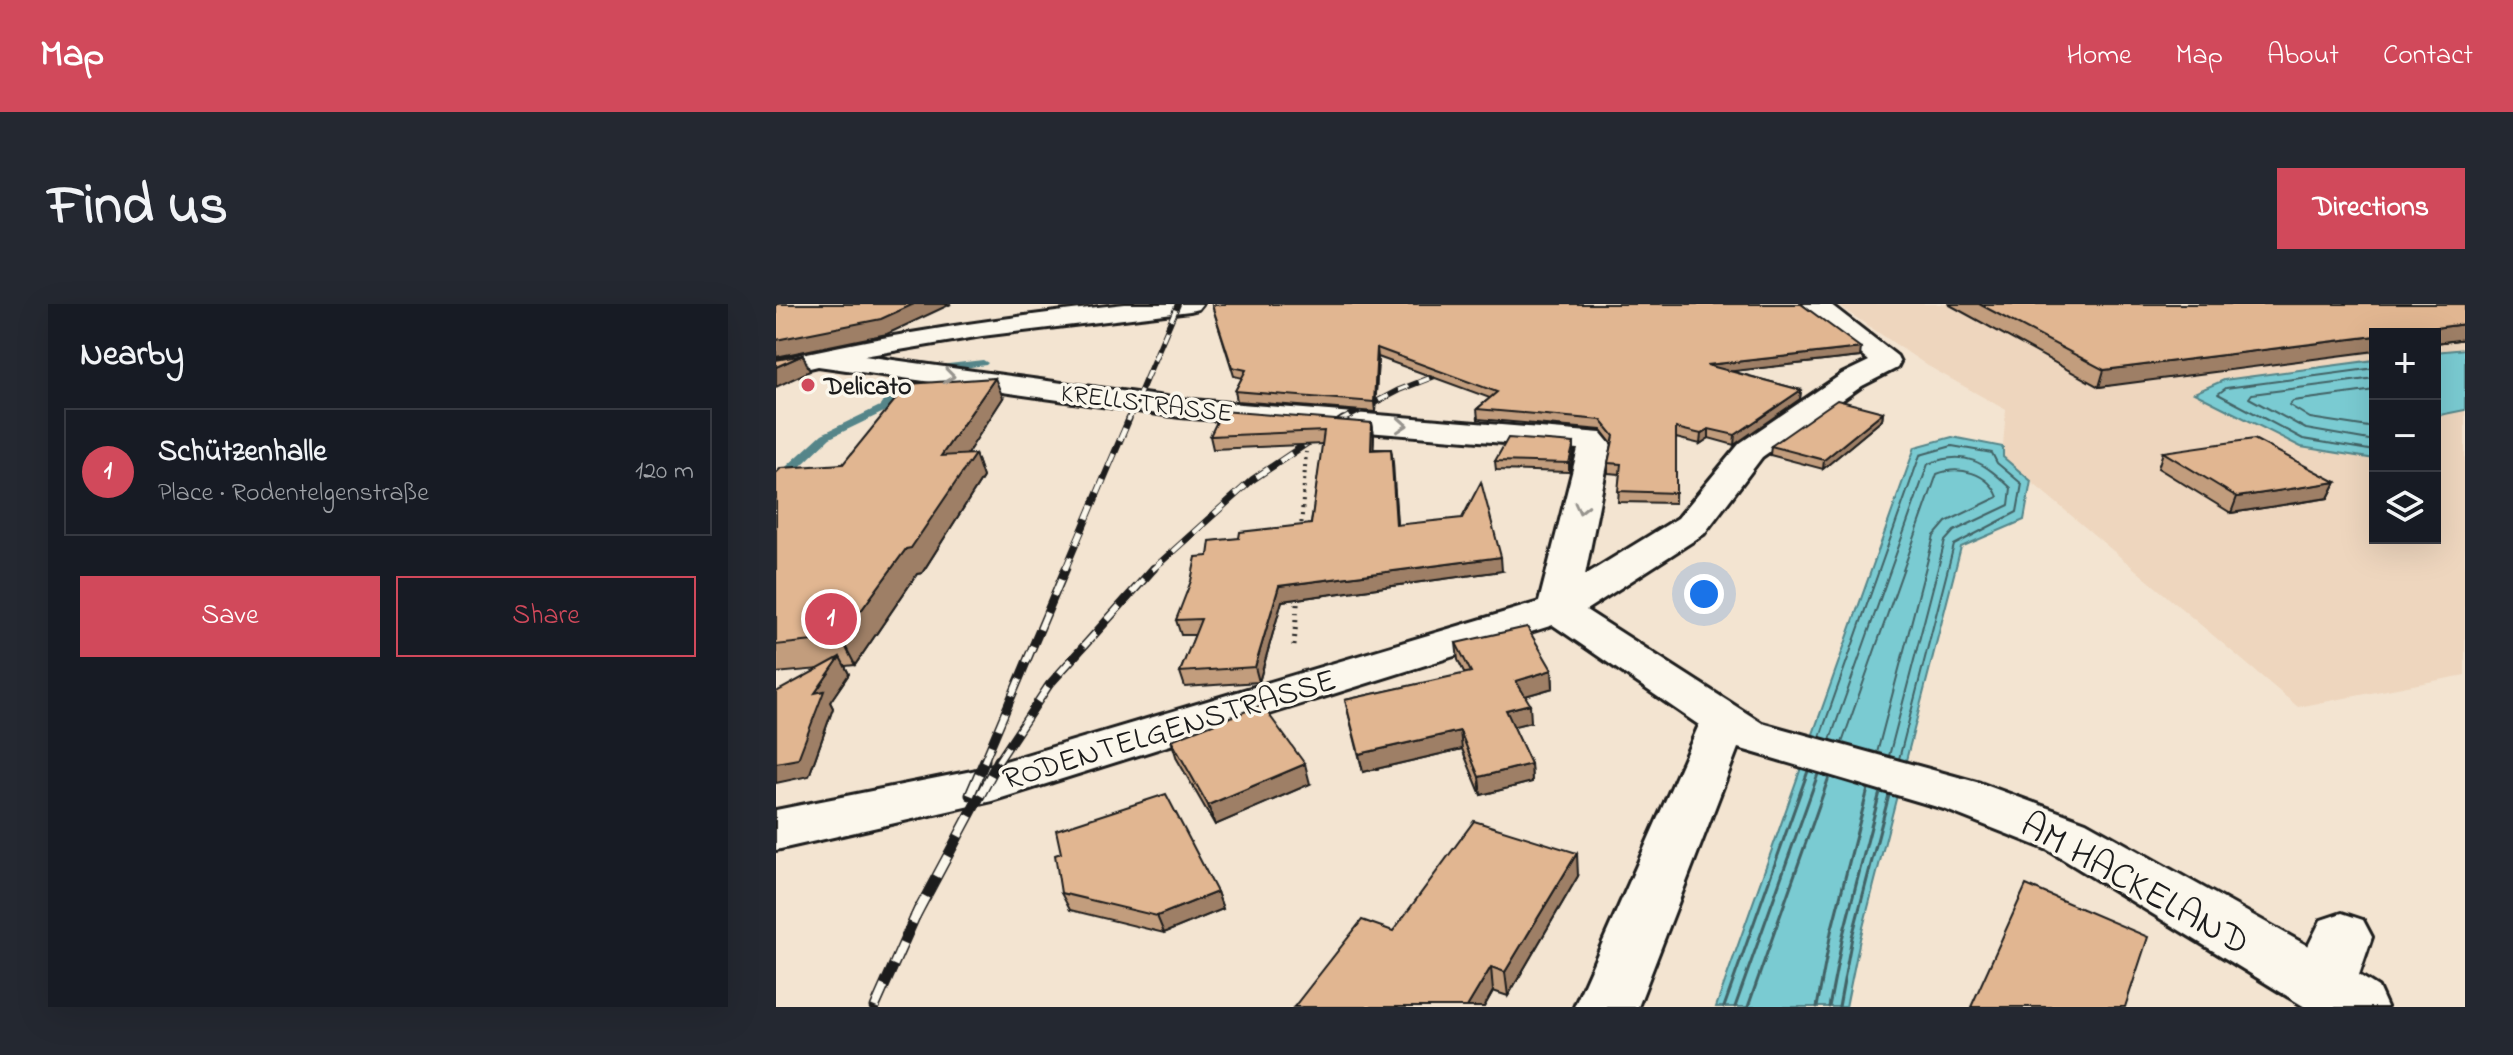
<!DOCTYPE html>
<meta charset="utf-8">
<style>
:root{--surface:#171b24;--page:#242831;--text:#f1f3f6;--muted:#9ea1a6;--line:#363941;--accent:#d1495b}
body{margin:0;font-family:"Indie Flower",sans-serif;background:var(--page);color:var(--text)}
.controls{position:absolute;right:24px;top:24px;display:grid;overflow:hidden;border-radius:0px;box-shadow:0 8px 32px #0002}
.controls button{width:72px;height:72px;display:grid;place-items:center;padding:0;border:0;border-bottom:2px solid var(--line);background:var(--surface);color:var(--text);font:40px sans-serif}
.you{position:absolute;left:928px;top:290px;width:28px;height:28px;margin:-20px;border:6px solid #fff;border-radius:50%;background:#1a73e8;box-shadow:0 0 0 12px #1a73e833}
.badge{display:grid;place-items:center;width:52px;height:52px;border-radius:50%;background:var(--accent);color:#fff;font-size:26px;font-weight:700}
.pin{position:absolute;translate:-50% -50%;border:4px solid #fff;box-shadow:0 2px 8px #0006}
.list{margin:0;padding:0;list-style:none}
h2{display:flex;justify-content:space-between;align-items:center;height:104px;margin:0;padding:0 32px;font-size:34px}
h2 small{font-size:26px;font-weight:400;color:var(--muted)}
.list li{display:grid;grid-template-columns:52px 1fr auto;gap:24px;align-items:center;box-sizing:border-box;height:128px;margin:0 16px 16px;padding:0 16px;border:2px solid var(--line);border-radius:0px}
.list b{display:block;font-size:30px;white-space:nowrap}
.list p{margin:0;font-size:26px;white-space:nowrap;color:var(--muted)}
.list em{font-size:26px;font-style:normal;color:var(--muted)}
.actions{display:flex;gap:16px;padding:24px 32px}
.actions a{flex:1;padding:18px 0;border:2px solid var(--accent);border-radius:0px;text-align:center;font-size:28px;color:var(--accent)}
.actions .main{background:var(--accent);color:#fff}
.icon{flex:none;width:44px;height:44px;fill:none;stroke:currentColor;stroke-width:2;stroke-linecap:round;stroke-linejoin:round}
.map{position:relative;flex:none;width:1689px;height:703px;overflow:hidden;border-radius:0px}
header{display:flex;align-items:center;gap:48px;box-sizing:border-box;height:112px;padding:0 40px;background:var(--accent);color:#fff}
header strong{font-size:38px}
nav{display:flex;gap:44px;margin-inline-start:auto;font-size:28px}
.intro{display:flex;align-items:center;justify-content:space-between;box-sizing:border-box;height:192px;padding:0 48px}
h1{margin:0;font-size:56px}
.button{padding:20px 36px;border-radius:0px;background:var(--accent);color:#fff;font-size:28px;font-weight:700}
main{display:flex;gap:48px;padding:0 48px}
aside{flex:1;background:var(--surface);border-radius:0px;box-shadow:0 8px 32px #0002}
.map>svg:first-child{display:block}
.built{fill:#eed6be;fill-rule:evenodd}
.water{fill:#7acbd2;stroke:#548589;stroke-width:2}
.lines{fill:none;stroke-linecap:round;stroke-linejoin:round}
.shore-far1{stroke:#426265;stroke-width:2}
.shore{stroke:#426265;stroke-width:3}
.stream{fill:#548589;fill-rule:evenodd}
.minor-casing{stroke:#1c1c1c;stroke-width:6}
.path-far1{stroke:#1c1c1c;stroke-width:4;stroke-dasharray:2 5;stroke-linecap:butt}
.path{stroke:#1c1c1c;stroke-width:5;stroke-dasharray:2 6;stroke-linecap:butt}
.minor{fill:#fbf7ec;fill-rule:evenodd}
.rail-far3-casing{stroke:#1c1c1c;stroke-width:6}
.rail-far2-casing{stroke:#1c1c1c;stroke-width:7}
.rail-far1-casing{stroke:#1c1c1c;stroke-width:9}
.rail-casing{stroke:#1c1c1c;stroke-width:11}
.rail-far3{stroke:#fbf7ec;stroke-width:4;stroke-dasharray:11;stroke-linecap:butt}
.rail-far2{stroke:#fbf7ec;stroke-width:5;stroke-dasharray:14;stroke-linecap:butt}
.rail-far1{stroke:#fbf7ec;stroke-width:6;stroke-dasharray:18;stroke-linecap:butt}
.rail{stroke:#fbf7ec;stroke-width:8;stroke-dasharray:23;stroke-linecap:butt}
.wall{fill:#c29d7d;stroke:#1c1c1c;stroke-width:2}
.shaded-wall{fill:#9e7f66;stroke:#1c1c1c;stroke-width:2}
.building{fill:#e1b691;stroke:#1c1c1c;stroke-width:2}
.oneway{stroke:#97948e}
.poi-dot{fill:#d1495b;stroke:#fbf7ec;stroke-width:3}
.labels{text-anchor:middle;stroke-width:7;stroke-linejoin:round;paint-order:stroke}
.far-poi-label{font-size:26px;font-weight:bold;fill:#1c1c1c;stroke:#fbf7ec;text-anchor:start}
.far-street-label{font-size:26px;fill:#1c1c1c;stroke:#fbf7ec}
.street-label{font-size:32px;fill:#1c1c1c;stroke:#fbf7ec}
.near-street-label{font-size:38px;fill:#1c1c1c;stroke:#fbf7ec}
</style>
<header>
<strong>Map</strong>
<nav><a>Home</a><a>Map</a><a>About</a><a>Contact</a></nav>
</header>
<div class="intro"><h1>Find us</h1><a class="button">Directions</a></div>
<main>
<aside>
<h2>Nearby<small></small></h2>
<ul class="list">
<li><span class="badge">1</span><div><b>Schützenhalle</b><p>Place · Rodentelgenstraße</p></div><em>120 m</em></li>
</ul>
<div class="actions"><a class="main">Save</a><a>Share</a></div>
</aside>
<div class="map">
<svg width="1689" height="703" viewBox="0 0 1689 703">
<rect width="100%" height="100%" fill="#f3e4d1"/>
<filter id="ink" filterUnits="userSpaceOnUse"><feTurbulence type="fractalNoise" baseFrequency=".0125" numOctaves="2"/><feDisplacementMap in="SourceGraphic" scale="16" xChannelSelector="R" yChannelSelector="G"/><feConvolveMatrix kernelMatrix="1 2 1 2 8 2 1 2 1" color-interpolation-filters="sRGB"/></filter>
<g filter="url(#ink)">
<path class="built" d="M1060 0H1689V371L1522 403 1226 153 1230 106 1152 62ZM1599 30H1659V234H1599Z"/>
<g class="water">
<path d="M1689 45V106L1659 112V48Z"/>
<path d="M1599 56V155L1525 143 1418 89 1448 76Z"/>
<path d="M1176 133 1227 143V153L1255 177 1248 216 1185 243 1084 635 1070 703H940L1139 143Z"/>
</g>
<g class="lines">
<g class="shore-far1">
<path d="M1599 64 1450 84 1442 90 1527 135 1599 147"/>
<path d="M1599 74 1476 90 1473 94 1530 125 1599 137"/>
<path d="M1599 86 1517 97 1513 101 1534 114 1599 124"/>
<path d="M1044 433 1144 151 1176 142 1216 149 1221 159 1246 180 1241 208 1178 241 1123 455"/>
<path d="M1054 436 1152 160C1190 145 1207 158 1235 184L1233 201 1178 227 1169 237 1113 452"/>
<path d="M1066 439 1161 170C1183 161 1213 169 1222 193L1170 218 1158 232 1101 449"/>
</g>
<g class="shore">
<path d="M948 703 1032 467"/>
<path d="M959 703 1042 470"/>
<path d="M972 703 1053 473"/>
<path d="M1041 703 1055 628 1092 485"/>
<path d="M1053 703 1067 631 1104 488"/>
<path d="M1063 703 1076 633 1113 491"/>
</g>
<g class="stream">
<path d="M207 56 212 59 210 61 164 67 159 64 164 61Z"/>
<path d="M119 79 128 81 112 106 54 134 4 182 0 183V172L46 130 104 102Z"/>
</g>
<defs>
<path id="minor" d="M349 0H426L422 5 414 7 206 32 88 52 404 95 825 129 835 141 809 271 902 214 964 139 1066 70 1093 57 1027 0H1054L1121 52 1124 58 1121 64 1086 82 986 153 928 230 810 306 986 419 1204 479 1310 518 1532 642 1545 616 1566 609 1587 616 1596 633 1583 671 1602 683 1611 703H1529L1272 546 1168 505 962 444 862 703H798L923 421 777 321 216 497 0 546V506L196 467 763 298 802 145 404 113 42 62 0 72V56C115 29 231 13 349 0Z"/>
</defs>
<use href="#minor" class="minor-casing"/>
<path class="path-far1" d="M525 226 530 148"/>
<path class="path" d="M518 342 522 288"/>
<use href="#minor" class="minor"/>
<defs>
<g id="rail-far3">
<path d="M352 117 402 0"/>
<path d="M564 117 623 86 677 65"/>
</g>
<g id="rail-far2">
<path d="M289 266 353 115"/>
<path d="M376 266 476 176 567 115"/>
</g>
<g id="rail-far1">
<path d="M208 458 290 264"/>
<path d="M222 458 273 381 378 264"/>
</g>
<g id="rail">
<path d="M194 491 209 456"/>
<path d="M139 613 223 456"/>
<path d="M99 703 143 604"/>
</g>
</defs>
<use href="#rail-far3" class="rail-far3-casing"/>
<use href="#rail-far2" class="rail-far2-casing"/>
<use href="#rail-far1" class="rail-far1-casing"/>
<use href="#rail" class="rail-casing"/>
<use href="#rail-far3" class="rail-far3"/>
<use href="#rail-far2" class="rail-far2"/>
<use href="#rail-far1" class="rail-far1"/>
<use href="#rail" class="rail"/>
</g>
<g class="wall">
<path d="M1172 0H1689V35L1659 39V30L1323 83Z"/>
<path d="M436 1 1084 53 955 67 1025 86 1024 95 958 141 933 134 924 140 900 134 899 199 842 198 844 170 832 169V159L836 140 825 126 702 115 701 105 714 94 602 53 599 108 461 97 459 87 466 74 458 72Z"/>
<path d="M227 94 190 151 199 150 207 173 146 269 141 270 79 361 69 362 73 370 54 398 57 404 33 472 43 365 0 369V169L67 160Z"/>
<path d="M1107 108 1106 116 1047 165 994 151 995 142Z"/>
<path d="M596 119 598 132 597 145H615L621 221 726 267 506 297 483 378 409 383 404 368 419 331H405L400 316 432 252 535 220 547 140 437 145 434 132Z"/>
<path d="M798 139V148L793 168 720 166 719 157Z"/>
<path d="M1387 148 1560 178 1552 194 1455 209 1382 164Z"/>
<path d="M680 339 776 366 777 384 749 392 755 418 737 422 755 460 756 478 705 491 686 445 587 468 569 396 689 370 682 356Z"/>
<path d="M395 436 534 480 439 521 401 455Z"/>
<path d="M802 572 732 692 717 687 708 703H518L617 627Z"/>
<path d="M441 588 447 605 388 629 294 606 285 589Z"/>
</g>
<g class="shaded-wall">
<path d="M138 0H175L111 30 0 53V36Z"/>
<path d="M1689 20V35L1659 39V30H1612Z"/>
<path d="M1599 32V47L1323 83 1328 66Z"/>
<path d="M601 44 602 53 599 108 598 98Z"/>
<path d="M1085 44 1084 53 931 70V61Z"/>
<path d="M27 51 34 67 0 83V63Z"/>
<path d="M219 74 227 94 175 175 165 152Z"/>
<path d="M1025 86 1024 95 958 141 959 131Z"/>
<path d="M1107 108 1106 116 1047 165 1048 156Z"/>
<path d="M596 119 598 132 597 159 595 146Z"/>
<path d="M933 125V134L924 140 925 130Z"/>
<path d="M798 139V148L793 168V159Z"/>
<path d="M615 145 617 158 622 235 620 221Z"/>
<path d="M199 150 207 173 146 269 141 270 79 361 65 334Z"/>
<path d="M1560 178 1552 194 1455 209 1461 193Z"/>
<path d="M725 253 726 267 506 297 483 378 479 363 503 282Z"/>
<path d="M64 353 73 370 54 398 57 404 33 472 0 479V459L39 389Z"/>
<path d="M776 366 777 384 742 394 740 377Z"/>
<path d="M754 400 755 418 731 424 730 406Z"/>
<path d="M684 427 686 445 587 468 583 450Z"/>
<path d="M529 460 534 480 439 521 432 501Z"/>
<path d="M755 460 756 478 705 491 703 473Z"/>
<path d="M801 549 802 572 732 692 729 668Z"/>
<path d="M441 588 447 605 388 629 381 612Z"/>
<path d="M715 663 717 687 708 703H691Z"/>
</g>
<g class="building">
<path d="M0 0H138L105 15 0 36Z"/>
<path d="M446 0H1025L1085 44 931 61 1025 86 959 131 933 125 925 130 900 124V189L842 187 845 160 832 159 838 132 825 116 701 105 721 88 601 44 598 98 459 87 470 66 456 63 436 1Z"/>
<path d="M1203 0H1689V20L1612 30H1599V32L1328 66Z"/>
<path d="M27 51 0 63V56Z"/>
<path d="M219 74 165 152 199 150 135 244 130 245 65 334 0 341V169L5 164 67 160 132 80Z"/>
<path d="M1061 96 1107 108 1048 156 995 142Z"/>
<path d="M446 107 596 119 595 146 615 145 620 221 686 214 705 178 725 253 503 282 479 363 404 368 425 315 400 316 415 277 420 253 432 252 434 237 463 234 464 228 535 220 548 127 434 132Z"/>
<path d="M732 134 798 139 793 159 719 157Z"/>
<path d="M1478 135 1560 178 1461 193 1387 148Z"/>
<path d="M751 323 776 366 740 377 754 400 730 406 755 460 703 473 684 427 583 450 569 396 695 368 680 339Z"/>
<path d="M64 353 39 389 48 387 22 455 0 459V388Z"/>
<path d="M486 401 529 460 432 501 395 436Z"/>
<path d="M390 490 441 588 381 612 285 589 279 551 285 549 280 526Z"/>
<path d="M698 517 801 549 729 668 715 663 691 703H518L586 616 617 627Z"/>
<path d="M1250 581 1372 633 1349 703H1195Z"/>
</g>
<defs><path id="oneway-chevron" d="M-2-3.5L2.5 0L-2 3.5" fill="none" stroke-width="1.6" stroke-linecap="round" stroke-linejoin="round" transform="scale(2)"/></defs>
<g class="oneway">
<use href="#oneway-chevron" transform="translate(173 72) rotate(8)"/>
<use href="#oneway-chevron" transform="translate(626 121) rotate(4)"/>
<use href="#oneway-chevron" transform="translate(805 204) rotate(103)"/>
</g>
</g>
<circle class="poi-dot" cx="32" cy="81" r="8"/>
<g class="labels">
<g class="far-poi-label">
<text x="48" y="90">Delicato</text>
</g>
<g class="far-street-label">
<text transform="translate(371 98) rotate(7)" y="9">KRELLSTRASSE</text>
</g>
<g class="street-label">
<text transform="translate(393 424) rotate(-17)" y="11">RODENTELGENSTRASSE</text>
</g>
<g class="near-street-label">
<text transform="translate(1360 578) rotate(29)" y="13">AM HACKELAND</text>
</g>
</g>
</svg>
<div class="controls">
<button>+</button>
<button>−</button>
<button><svg class="icon" aria-label="layers" viewBox="0 0 24 24"><path d="M12 4l9 5-9 5-9-5zM3 14l9 5 9-5"/></svg></button>
</div>
<div class="you"></div>
<div class="pin badge" style="left:55px;top:315px">1</div>
</div>
</main>
